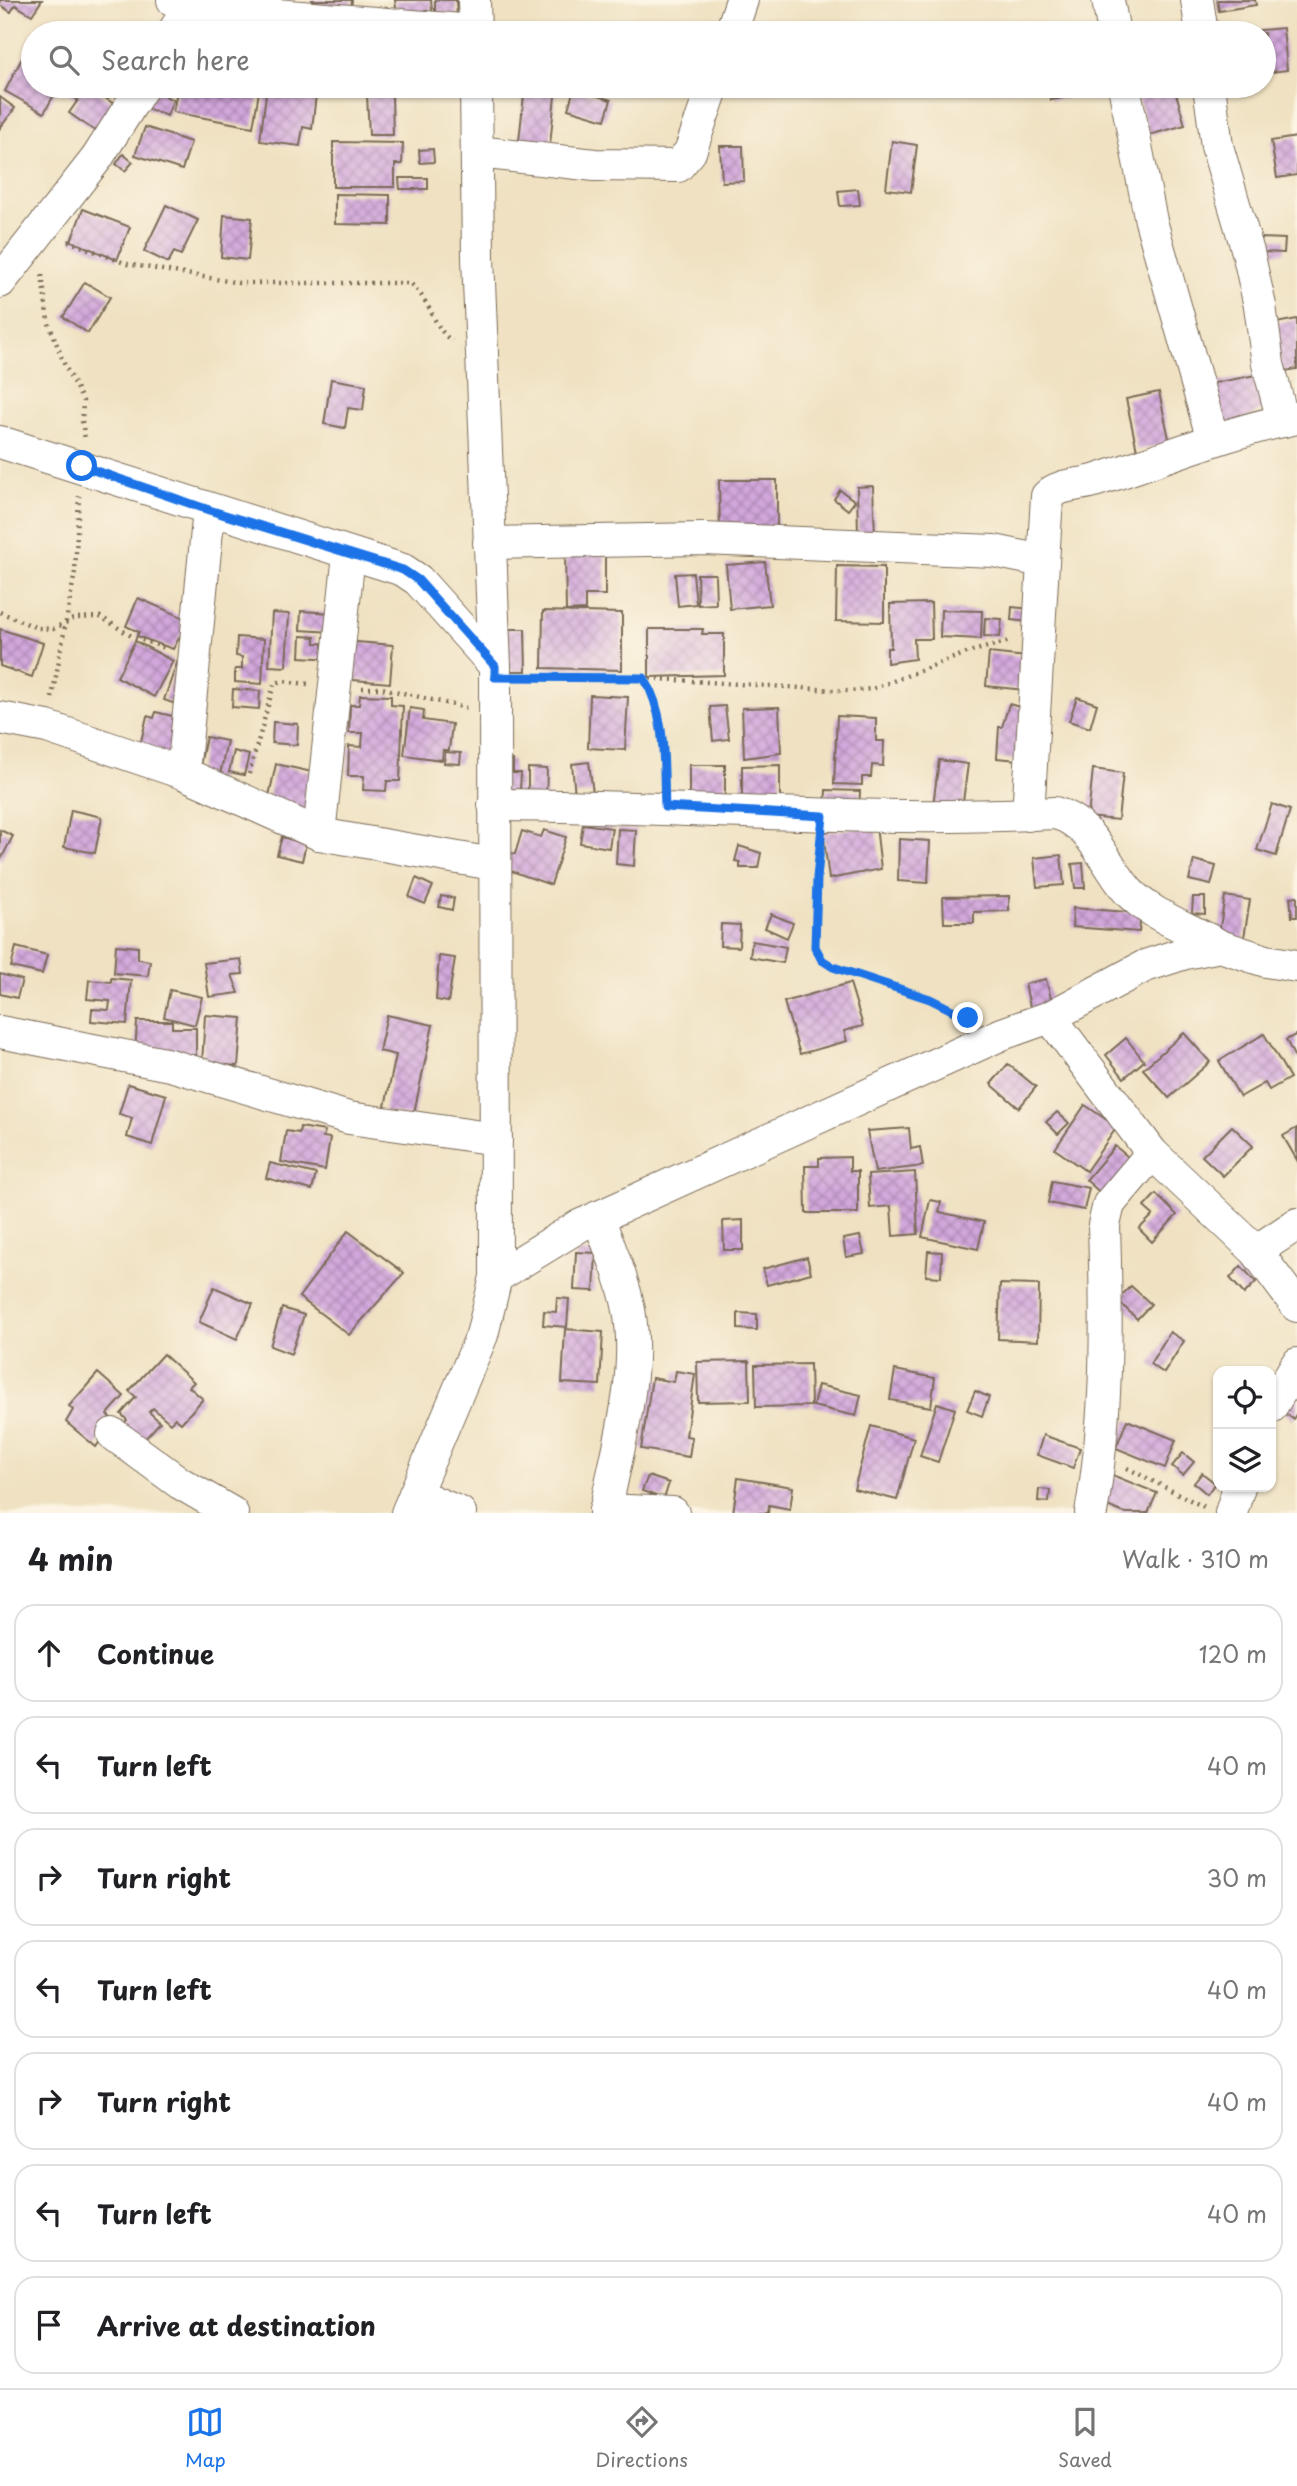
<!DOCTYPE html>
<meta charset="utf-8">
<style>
:root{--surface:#fff;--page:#f2f2f2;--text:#202124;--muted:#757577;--line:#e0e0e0;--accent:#1a73e8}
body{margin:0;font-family:"Playpen Sans",sans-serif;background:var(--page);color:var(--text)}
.controls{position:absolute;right:21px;bottom:21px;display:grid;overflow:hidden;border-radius:14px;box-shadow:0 2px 5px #0004}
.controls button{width:63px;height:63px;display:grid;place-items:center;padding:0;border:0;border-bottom:2px solid var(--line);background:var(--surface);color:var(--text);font:35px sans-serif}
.stop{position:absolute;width:21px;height:21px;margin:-16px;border:5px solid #1a73e8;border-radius:50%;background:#fff}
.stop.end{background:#1a73e8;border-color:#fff;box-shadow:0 2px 7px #0008}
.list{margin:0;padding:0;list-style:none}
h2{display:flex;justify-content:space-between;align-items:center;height:91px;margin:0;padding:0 28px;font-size:30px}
h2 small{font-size:23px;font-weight:400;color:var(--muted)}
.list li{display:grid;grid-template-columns:46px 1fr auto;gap:21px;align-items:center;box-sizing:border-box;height:98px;margin:0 14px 14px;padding:0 14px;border:2px solid var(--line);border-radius:21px}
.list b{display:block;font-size:26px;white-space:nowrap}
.list em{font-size:23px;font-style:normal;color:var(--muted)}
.icon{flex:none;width:38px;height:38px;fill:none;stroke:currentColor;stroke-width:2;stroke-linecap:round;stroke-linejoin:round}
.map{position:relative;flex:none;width:1297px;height:1513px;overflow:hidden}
.search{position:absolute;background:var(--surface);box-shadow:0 2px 5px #0004;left:21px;right:21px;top:21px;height:77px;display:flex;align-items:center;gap:18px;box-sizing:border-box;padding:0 24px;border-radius:38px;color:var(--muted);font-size:26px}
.sheet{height:875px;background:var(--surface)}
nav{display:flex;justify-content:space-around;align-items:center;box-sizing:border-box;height:98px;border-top:2px solid var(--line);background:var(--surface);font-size:19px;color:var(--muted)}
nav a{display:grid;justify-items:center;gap:4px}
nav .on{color:var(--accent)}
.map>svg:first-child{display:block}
.building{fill:url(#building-cross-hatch)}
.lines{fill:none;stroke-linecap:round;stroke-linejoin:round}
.minor-casing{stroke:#7a6a57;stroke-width:34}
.path{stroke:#7a6a57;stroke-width:4.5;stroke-dasharray:2 5;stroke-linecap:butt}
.minor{stroke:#fff;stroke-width:32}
.route{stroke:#1a73e8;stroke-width:9}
</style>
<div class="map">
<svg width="1297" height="1513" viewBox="0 0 1297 1513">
<defs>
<pattern id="building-cross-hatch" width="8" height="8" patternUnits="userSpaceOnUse" patternTransform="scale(1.75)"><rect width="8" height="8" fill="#d2a7dc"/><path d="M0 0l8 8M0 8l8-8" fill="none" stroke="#ac88b2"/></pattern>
</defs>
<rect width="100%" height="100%" fill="#fcf5e5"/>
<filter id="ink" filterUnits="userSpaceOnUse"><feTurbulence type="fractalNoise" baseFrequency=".0143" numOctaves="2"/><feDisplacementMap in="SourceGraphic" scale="14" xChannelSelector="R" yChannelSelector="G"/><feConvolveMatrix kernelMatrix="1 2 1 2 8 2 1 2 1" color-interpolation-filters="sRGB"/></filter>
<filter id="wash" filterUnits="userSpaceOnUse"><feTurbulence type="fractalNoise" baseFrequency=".00686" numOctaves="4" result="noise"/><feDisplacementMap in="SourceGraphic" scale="28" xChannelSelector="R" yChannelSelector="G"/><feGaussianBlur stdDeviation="1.57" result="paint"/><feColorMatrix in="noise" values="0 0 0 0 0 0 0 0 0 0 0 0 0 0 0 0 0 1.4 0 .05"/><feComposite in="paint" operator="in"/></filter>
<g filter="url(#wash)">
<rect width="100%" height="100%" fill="#efe1c1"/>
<g id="blocks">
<g class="building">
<path d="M0 0H42L32 15 15 5 11 12 0 5Z"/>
<path d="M312 0H352L350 16 311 11Z"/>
<path d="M395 0H431L433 20 398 23Z"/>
<path d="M435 0H456L457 19H435Z"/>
<path d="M1217 0H1255L1256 5 1219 11Z"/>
<path d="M1283 28 1287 70 1264 73V33L1250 31Z"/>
<path d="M22 58 33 64V86H59L44 113 5 91Z"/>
<path d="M72 86H88L121 109 102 136 69 113 78 100 67 92Z"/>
<path d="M160 86 171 87 166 97 173 100 167 116 146 108Z"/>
<path d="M178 86H260L253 127 173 112Z"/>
<path d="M267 86H317L312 129 303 127 300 146 260 141Z"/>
<path d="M525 86H556L550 145 519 141Z"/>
<path d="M1048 86H1071L1073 96 1051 100Z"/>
<path d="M1165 86H1174L1185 125 1149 135 1137 94Z"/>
<path d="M574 89 611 100 605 120 568 109Z"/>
<path d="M367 95H392L393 135H369Z"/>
<path d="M0 97 15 108 0 128Z"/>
<path d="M145 127 191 142 182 170 135 155Z"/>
<path d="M1297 137V175L1277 178 1271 141Z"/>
<path d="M892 141 917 145 911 192 886 189Z"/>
<path d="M333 142 403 143 402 164H395V187H333Z"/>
<path d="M720 146H743L744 181 722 182Z"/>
<path d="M433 149 434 162 420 163 419 150Z"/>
<path d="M123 154 133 162 125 171 116 164Z"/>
<path d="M399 178H428V189H400Z"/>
<path d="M858 189 860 205 840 206 838 191Z"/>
<path d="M335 194 390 195V225L335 224Z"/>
<path d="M166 205 198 220 181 255 174 252 168 263 144 251Z"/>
<path d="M83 209 130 227 117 260 71 241Z"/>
<path d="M224 215 252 218 248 260 221 257Z"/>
<path d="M1259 238 1285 239 1284 253 1259 252Z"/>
<path d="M85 282 110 297 88 333 63 317Z"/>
<path d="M1297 319V369L1280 372 1271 324Z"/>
<path d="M1266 373 1273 405 1219 431 1209 384Z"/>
<path d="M331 379 366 385 363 410 348 408 345 428 324 424Z"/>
<path d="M1159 392 1170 443 1137 450 1126 399Z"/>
<path d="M719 480H777V538H720Z"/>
<path d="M873 486 875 535H858L857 487Z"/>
<path d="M840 490 855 501 848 510 834 499Z"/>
<path d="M605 551V595H585V610L566 611 565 552Z"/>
<path d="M765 562 770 605 730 609 726 565Z"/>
<path d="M837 566 884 567V622L836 621Z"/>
<path d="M693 573 696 604 678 606 675 574Z"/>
<path d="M697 574H715L716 604 698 605Z"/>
<path d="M138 598 189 620 173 649 137 636 139 632 126 626Z"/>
<path d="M931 603 932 639H914L915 659 887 663V648H891L890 604Z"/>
<path d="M1012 607 1031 609 1030 622 1011 620Z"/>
<path d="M941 610 982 611 981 639 940 637Z"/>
<path d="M301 611 333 613 332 632 300 630Z"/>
<path d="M543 611 622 613V670L542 668Z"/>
<path d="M272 613 289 614 286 667 269 666Z"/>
<path d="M985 618 1002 619 1000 637 984 636Z"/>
<path d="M0 629 43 643 32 677 0 666Z"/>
<path d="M500 629H525L526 671H501Z"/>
<path d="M649 629H703L702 634H724V675L649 677Z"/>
<path d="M301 636 315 637V643L336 644 335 659 300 657Z"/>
<path d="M237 637 264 639 262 684 235 682V669H242V657L236 656Z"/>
<path d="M135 641 173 661 154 697 117 677Z"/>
<path d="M344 641 393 645 390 683 341 679Z"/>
<path d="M989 653 1027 657 1025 690 986 686Z"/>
<path d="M178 660 192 666 178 705 164 700Z"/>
<path d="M233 689 260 691 259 709 232 707Z"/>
<path d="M360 695 391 696V705L403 706 400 781H387L386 791 363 790 364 776H348L349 746 362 747 363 733H349L350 705H359Z"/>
<path d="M590 695 628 697 625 750 588 748Z"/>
<path d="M1077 697 1097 704 1090 728 1069 721Z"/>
<path d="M1009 704 1027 709 1018 760 997 758 999 727H1002Z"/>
<path d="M725 706 729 739 713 741 710 707Z"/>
<path d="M779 707 781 753 744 758 742 708Z"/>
<path d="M410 708 424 710 423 720 452 724 449 750H443L442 760 404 755Z"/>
<path d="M156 712 184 719 166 765 138 754 147 716 154 718Z"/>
<path d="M837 716 876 718V741H884L883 766 872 765 871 777H862V785L834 784Z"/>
<path d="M273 722 298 724 297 745 272 743Z"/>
<path d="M206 737 227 741 219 780 198 775Z"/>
<path d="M234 751 249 755 244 775 229 772Z"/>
<path d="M445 752 461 753 460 764 444 763Z"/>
<path d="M498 760H513V773H521L520 790H528V768L547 769 546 802 497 800Z"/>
<path d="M939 760 968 764 962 809 933 805Z"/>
<path d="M589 762 593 793 575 795 572 764Z"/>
<path d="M276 764 321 774 313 815 267 805Z"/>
<rect x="689" y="765" width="36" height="31"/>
<path d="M780 765V806H742V766Z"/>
<path d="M1093 769 1123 773 1118 820 1088 817Z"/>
<path d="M826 790 860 791 859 812 825 810Z"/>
<path d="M1272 804 1290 810 1276 856 1257 850Z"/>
<path d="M71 810 102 817 95 853 64 847Z"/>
<path d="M583 824 612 828 609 848 580 843Z"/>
<path d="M876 826 881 869 829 879 823 832Z"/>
<path d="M618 829 636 830 634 866 616 864Z"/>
<path d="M0 830 13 836 0 861Z"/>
<path d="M544 830 566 837 551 885 497 866 502 851 515 854 522 831 541 837Z"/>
<path d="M282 837 306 844 302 861 277 855Z"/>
<path d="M899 839 930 841 928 883 898 881Z"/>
<path d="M739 846 761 853 758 868H740V862L735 861Z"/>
<path d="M1061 855 1064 885 1037 887 1034 858Z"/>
<path d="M1194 860 1216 866 1211 885 1189 880Z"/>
<path d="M1083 863 1085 888H1075L1072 864Z"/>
<path d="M416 878 433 886 425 904 409 897Z"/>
<path d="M441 896 454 898 452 910 439 907Z"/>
<path d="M1009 896V911L974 912V923H944L943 897Z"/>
<path d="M1225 896 1250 900 1243 944 1218 939Z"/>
<path d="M1297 896V917H1292L1290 897Z"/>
<path d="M1193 897H1205V914L1192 913Z"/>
<path d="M1073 908 1141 913 1139 932 1072 927Z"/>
<path d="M771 914 793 923 787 938 765 928Z"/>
<path d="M721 924 740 925 739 947 720 946Z"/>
<path d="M752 941 786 947 783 963 750 957Z"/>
<path d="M116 945 138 947V959L150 961 148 976 114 973Z"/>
<path d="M16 947 47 955 42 974 11 967Z"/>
<path d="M439 956 455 958 448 1002 436 1000Z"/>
<path d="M241 959 243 974 232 975 239 993 209 997 204 963Z"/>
<path d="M0 974 22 980 17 998 0 994Z"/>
<path d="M111 978 131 980 127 1024 91 1021 92 1009 109 1010 110 1001 87 999 89 980 111 982Z"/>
<path d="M1046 979 1053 1006 1031 1011 1025 984Z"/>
<path d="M850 983 863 1026 844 1031 847 1041 800 1054 784 1002Z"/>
<path d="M170 990 202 997 195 1025 164 1017Z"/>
<path d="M205 1015 242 1018 238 1066 202 1063Z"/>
<path d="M387 1015 433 1025 413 1117 384 1111 396 1055 379 1051Z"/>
<path d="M137 1021H172V1028H196V1059L135 1055Z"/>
<path d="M1184 1033 1210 1062 1169 1098 1143 1069Z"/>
<path d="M1264 1034 1290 1078 1269 1090 1265 1083 1240 1097 1219 1061Z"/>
<path d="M1297 1034V1062L1286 1040Z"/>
<path d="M1126 1038 1144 1061 1124 1078 1106 1055Z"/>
<path d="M1008 1064 1036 1087 1019 1108 991 1084Z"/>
<path d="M128 1084 166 1095 152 1145 127 1137 132 1118 119 1114Z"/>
<path d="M1085 1105 1117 1127 1086 1171 1055 1149Z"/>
<path d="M1057 1112 1069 1123 1058 1134 1046 1122Z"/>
<path d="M1232 1126 1253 1146 1223 1176 1202 1156Z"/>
<path d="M300 1127 325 1131 323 1137 330 1138 325 1170 281 1162 286 1131 299 1133Z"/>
<path d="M909 1128 911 1149 920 1147 923 1166 875 1172 867 1131Z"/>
<path d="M1297 1128V1160L1283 1136Z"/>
<path d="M1115 1146 1134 1162 1104 1196 1086 1180Z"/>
<path d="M850 1157V1171H858V1213H806L805 1166H819V1158Z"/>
<path d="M270 1163 316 1174 312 1190 266 1178Z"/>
<path d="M915 1172 918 1234 893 1236 891 1206 870 1208 868 1175Z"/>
<path d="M1052 1181 1089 1188 1084 1210 1048 1203Z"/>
<path d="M1156 1194 1177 1215 1152 1242 1139 1229 1153 1215 1144 1207Z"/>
<path d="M930 1200 941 1202 939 1212 984 1222 978 1249 922 1237Z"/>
<path d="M743 1220V1250H724L723 1221Z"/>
<path d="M348 1231 404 1273 349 1335 299 1297Z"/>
<path d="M860 1236 864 1254 846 1257 843 1239Z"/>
<path d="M928 1251 942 1252 941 1277 926 1276Z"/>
<path d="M576 1252 596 1253 594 1291 574 1290Z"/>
<path d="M807 1257 811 1273 767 1285 763 1269Z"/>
<path d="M1241 1266 1256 1282 1244 1294 1230 1278Z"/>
<path d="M1000 1284 1039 1285 1038 1341 998 1339Z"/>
<path d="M1131 1286 1151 1304 1137 1319 1117 1300Z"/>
<path d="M214 1287 253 1304 237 1339 199 1322Z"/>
<path d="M557 1298 569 1299 567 1327 543 1325 544 1311 556 1312Z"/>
<path d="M282 1308 304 1315 291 1354 270 1346Z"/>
<path d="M738 1313 757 1314V1330L738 1329Z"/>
<path d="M565 1329 603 1332 600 1385 562 1383Z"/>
<path d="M1170 1332 1184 1341 1164 1373 1150 1364Z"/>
<path d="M163 1354 194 1382 189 1387 203 1399 181 1423 175 1418 170 1423 153 1408 149 1412 160 1422 145 1439 116 1432 127 1420 121 1414 136 1397 129 1391Z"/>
<path d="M749 1361 750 1401 698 1402 697 1362Z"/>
<path d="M810 1364 811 1406 756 1407 755 1365Z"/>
<path d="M895 1370 935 1378 931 1407 890 1400Z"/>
<path d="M676 1371 695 1374 686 1436 692 1437 689 1457 641 1449 652 1378 674 1382Z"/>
<path d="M98 1373 124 1396 107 1415 114 1420 96 1447 66 1422 73 1410 69 1406Z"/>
<path d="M1297 1380V1413L1293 1419 1278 1408Z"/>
<path d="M818 1385 861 1395 856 1416 813 1406Z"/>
<path d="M975 1391 989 1397 982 1416 967 1410Z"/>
<path d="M937 1403 955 1409 938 1462 920 1456Z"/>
<path d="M1127 1420 1176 1440 1165 1468 1116 1448Z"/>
<path d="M871 1426 914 1438 897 1500 854 1489Z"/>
<path d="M1043 1435 1080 1448 1073 1468 1037 1455Z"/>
<path d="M1183 1453 1194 1462 1183 1475 1172 1466Z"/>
<path d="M1202 1473 1215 1483 1207 1494 1194 1483Z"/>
<path d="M1112 1475 1157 1493 1148 1513H1124L1100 1503Z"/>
<path d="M648 1476 669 1483 664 1499 642 1491Z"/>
<path d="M738 1478 793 1487 790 1509 769 1505 768 1513H733Z"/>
<path d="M1039 1489 1050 1490 1049 1502 1038 1501Z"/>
</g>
</g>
</g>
<g filter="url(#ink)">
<use href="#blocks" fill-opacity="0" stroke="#7a6a57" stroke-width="2"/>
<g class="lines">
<defs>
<g id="minor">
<path d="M173 0 188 8 474 31"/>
<path d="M474 0 475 33"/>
<path d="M1108 0 1114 33"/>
<path d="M1197 0 1202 33"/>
<path d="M173 33 188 8"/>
<path d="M731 33 742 0"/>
<path d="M1124 86 1151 221 1213 440"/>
<path d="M1209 86 1217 146 1248 252 1260 306 1268 364 1283 421"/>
<path d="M477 152 595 165 678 166 690 152 713 86"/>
<path d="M0 282 97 158 143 86"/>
<path d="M0 442 403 570 418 580 495 666"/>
<path d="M489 543 703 539 994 551 1042 561"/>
<path d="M0 718 47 727 183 773 319 834 493 864"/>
<path d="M183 773 209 510"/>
<path d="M494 805C681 806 868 823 1055 813 1091 822 1104 862 1127 890 1149 915 1191 929 1220 946"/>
<path d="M1028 815 1047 496C1059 483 1081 486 1097 480 1163 459 1228 431 1297 418"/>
<path d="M319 834 349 554"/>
<path d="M1050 1017 1152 1153 1256 1251 1297 1306"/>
<path d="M0 1032 170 1065 349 1118 496 1139"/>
<path d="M598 1217C609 1247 623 1278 629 1310 641 1375 617 1449 605 1513"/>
<path d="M1256 1251 1297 1224"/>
<path d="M496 1277 579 1226 1002 1034 1050 1017 1145 966 1185 953 1220 946 1266 961 1297 966"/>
<path d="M1271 1407 1297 1364"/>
<path d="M113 1434 180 1483 232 1513"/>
<path d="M415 1494 460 1513"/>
<path d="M605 1510 673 1513"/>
<path d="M407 1513 482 1335 496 1277 495 666 478 258 476 86"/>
<path d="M1091 1513C1108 1417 1107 1323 1104 1225L1109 1204 1152 1153"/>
<path d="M1231 1513 1239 1487"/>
</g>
</defs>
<use href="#minor" class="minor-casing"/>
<g class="path">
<path d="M68 241 127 264 239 283H410C432 302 433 328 452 341"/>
<path d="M42 275 48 321 65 366 83 401 82 421 85 439"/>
<path d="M0 612 37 628 53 629 75 618 101 617 133 637 168 649"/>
<path d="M524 677 644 678 849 691 872 689 969 652 1010 641"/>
<path d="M644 679C664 710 661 745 664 782"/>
<path d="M362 688H382L466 708"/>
<path d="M52 698 75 572 79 496"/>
<path d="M249 774 274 684 282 681 308 684"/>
<path d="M820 844 815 947 822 960 833 967 930 999 966 1018"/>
<path d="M1127 1468 1204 1507"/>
</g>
<use href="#minor" class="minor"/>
</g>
</g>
<g class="lines" filter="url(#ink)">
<path class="route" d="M82 466 209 510 403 570 418 580 495 666V677L644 678C667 716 663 764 665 807L823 816 817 878 815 947 822 960 833 967 930 999 968 1018"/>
</g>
</svg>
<div class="controls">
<button><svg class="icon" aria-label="locate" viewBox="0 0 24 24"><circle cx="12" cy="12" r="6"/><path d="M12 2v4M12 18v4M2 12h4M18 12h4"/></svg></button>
<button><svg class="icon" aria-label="layers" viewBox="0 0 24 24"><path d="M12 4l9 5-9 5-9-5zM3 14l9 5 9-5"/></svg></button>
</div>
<div class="stop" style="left:82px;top:466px"></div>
<div class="stop end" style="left:968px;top:1018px"></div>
<div class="search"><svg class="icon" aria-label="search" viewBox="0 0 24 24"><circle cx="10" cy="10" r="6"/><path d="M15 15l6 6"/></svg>Search here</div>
</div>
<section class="sheet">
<h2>4 min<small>Walk · 310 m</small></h2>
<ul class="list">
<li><svg class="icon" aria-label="ahead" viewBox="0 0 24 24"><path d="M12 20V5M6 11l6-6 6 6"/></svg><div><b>Continue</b></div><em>120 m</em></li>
<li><svg class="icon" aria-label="left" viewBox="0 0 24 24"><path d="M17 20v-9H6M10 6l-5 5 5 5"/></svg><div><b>Turn left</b></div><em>40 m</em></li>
<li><svg class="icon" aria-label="right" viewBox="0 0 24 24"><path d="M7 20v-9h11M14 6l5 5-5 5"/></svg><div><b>Turn right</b></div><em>30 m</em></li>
<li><svg class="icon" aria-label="left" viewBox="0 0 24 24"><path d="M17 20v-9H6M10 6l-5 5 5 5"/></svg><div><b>Turn left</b></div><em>40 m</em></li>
<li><svg class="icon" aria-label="right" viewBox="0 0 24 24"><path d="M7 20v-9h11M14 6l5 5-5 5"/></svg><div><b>Turn right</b></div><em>40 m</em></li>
<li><svg class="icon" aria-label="left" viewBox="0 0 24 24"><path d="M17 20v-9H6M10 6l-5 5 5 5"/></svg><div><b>Turn left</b></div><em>40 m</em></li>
<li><svg class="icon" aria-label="arrive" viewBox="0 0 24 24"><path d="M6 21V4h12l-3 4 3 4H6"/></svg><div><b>Arrive at destination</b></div></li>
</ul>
</section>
<nav>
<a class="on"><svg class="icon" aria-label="map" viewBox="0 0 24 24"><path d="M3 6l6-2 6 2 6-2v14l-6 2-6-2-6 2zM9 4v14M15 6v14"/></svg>Map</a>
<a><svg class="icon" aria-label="directions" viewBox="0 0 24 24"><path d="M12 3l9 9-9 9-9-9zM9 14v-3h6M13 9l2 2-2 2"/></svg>Directions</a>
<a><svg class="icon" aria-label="saved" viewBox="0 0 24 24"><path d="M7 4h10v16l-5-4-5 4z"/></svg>Saved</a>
</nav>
